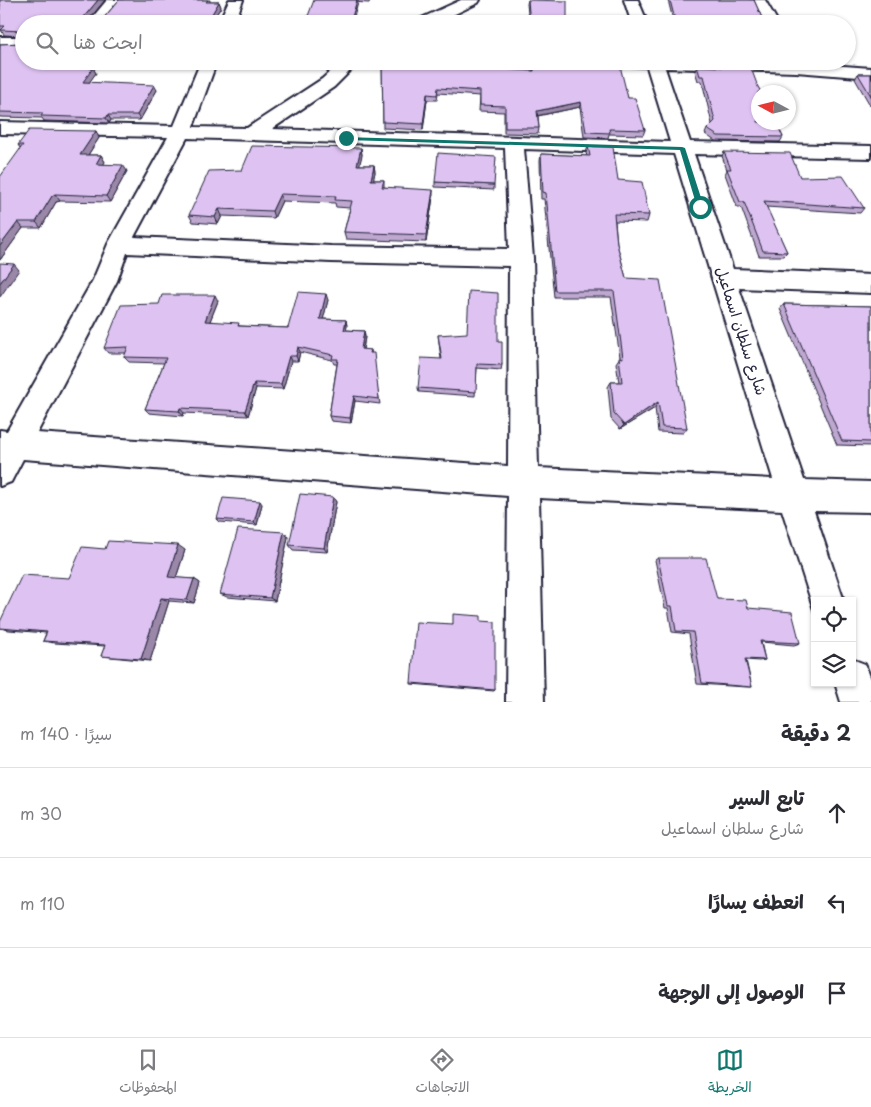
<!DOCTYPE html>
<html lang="ar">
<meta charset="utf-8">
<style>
:root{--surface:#fff;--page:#f7f7f7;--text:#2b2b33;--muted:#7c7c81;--line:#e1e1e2;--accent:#0f766e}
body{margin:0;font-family:"Playpen Sans","Playpen Sans Arabic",sans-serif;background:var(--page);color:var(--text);direction:rtl}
.controls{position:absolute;right:15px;bottom:15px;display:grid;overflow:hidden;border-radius:0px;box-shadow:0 1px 4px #0004}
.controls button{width:45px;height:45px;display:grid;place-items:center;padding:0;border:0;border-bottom:1px solid var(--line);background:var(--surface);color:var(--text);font:25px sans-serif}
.compass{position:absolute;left:751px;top:85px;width:45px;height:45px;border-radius:50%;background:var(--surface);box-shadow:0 1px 4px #0004;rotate:277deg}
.stop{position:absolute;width:15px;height:15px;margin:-11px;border:4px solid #0f766e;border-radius:50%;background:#fff}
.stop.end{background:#0f766e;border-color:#fff;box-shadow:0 1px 5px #0008}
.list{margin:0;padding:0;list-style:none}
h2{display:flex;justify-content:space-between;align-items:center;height:65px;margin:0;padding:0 20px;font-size:21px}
h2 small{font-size:16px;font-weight:400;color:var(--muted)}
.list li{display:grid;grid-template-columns:32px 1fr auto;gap:15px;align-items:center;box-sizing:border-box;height:90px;padding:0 20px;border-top:1px solid var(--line)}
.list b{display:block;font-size:19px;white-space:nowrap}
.list p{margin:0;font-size:16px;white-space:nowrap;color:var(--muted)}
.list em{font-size:16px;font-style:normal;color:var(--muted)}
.icon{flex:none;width:28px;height:28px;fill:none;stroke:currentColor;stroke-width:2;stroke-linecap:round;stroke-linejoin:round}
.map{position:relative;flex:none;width:871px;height:702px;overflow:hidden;direction:ltr}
.search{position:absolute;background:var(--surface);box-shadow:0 1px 4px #0004;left:15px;right:15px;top:15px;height:55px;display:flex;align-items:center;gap:12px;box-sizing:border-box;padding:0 18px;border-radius:28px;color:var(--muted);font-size:19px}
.sheet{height:335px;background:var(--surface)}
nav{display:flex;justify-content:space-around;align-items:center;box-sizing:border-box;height:70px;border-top:1px solid var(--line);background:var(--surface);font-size:14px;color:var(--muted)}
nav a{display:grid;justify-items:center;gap:2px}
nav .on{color:var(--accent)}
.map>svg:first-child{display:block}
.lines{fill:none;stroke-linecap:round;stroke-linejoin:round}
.minor-casing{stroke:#22223b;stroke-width:4}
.minor{fill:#fff;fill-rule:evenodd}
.wall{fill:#bfa8d0;stroke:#22223b}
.shaded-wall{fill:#9b88a9;stroke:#22223b}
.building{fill:#dec3f2;stroke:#22223b}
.route{fill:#0f766e}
.labels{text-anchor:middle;stroke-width:5;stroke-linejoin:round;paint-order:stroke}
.street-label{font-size:15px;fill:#22223b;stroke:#fff}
</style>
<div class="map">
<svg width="871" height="702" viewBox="0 0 871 702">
<rect width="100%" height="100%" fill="#fff"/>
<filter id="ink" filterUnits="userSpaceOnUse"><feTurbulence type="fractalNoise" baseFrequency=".02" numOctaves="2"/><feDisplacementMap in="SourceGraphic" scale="10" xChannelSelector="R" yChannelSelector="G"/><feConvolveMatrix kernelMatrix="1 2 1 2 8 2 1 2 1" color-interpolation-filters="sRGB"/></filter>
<g filter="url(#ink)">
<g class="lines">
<defs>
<g id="minor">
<path d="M107 0H122L103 24H87Z"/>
<path d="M229 0H243L234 24H218Z"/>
<path d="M461 0H480L478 3 434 24H413L415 21Z"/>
<path d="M624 0H638L648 24H632Z"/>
<path d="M751 0H765L779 24H763Z"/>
<rect x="0" y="37" width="24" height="10"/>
<path d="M201 61H217L193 127 247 128 322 79 342 61H360L334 87 272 129 670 142 647 67 613 65 611 61H776L871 68V78L796 72 665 68 690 142 871 146V158L694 154 733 269 871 275V293L739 288 804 480 871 482V512L814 511 844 601H815V613L782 510 539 498 544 702H506L508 496 23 459 11 482 0 486V430L7 431 93 280 108 244 168 137 0 134V122L174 126ZM187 138 505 148 509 249 331 246 134 237ZM524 149 674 154 773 479 538 468 533 258ZM127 253 331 262 509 266 508 466 37 433 117 281Z"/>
<path d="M852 659 865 664 871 679V702H841L835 683H852Z"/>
</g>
</defs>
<use href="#minor" class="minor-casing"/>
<use href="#minor" class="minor"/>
</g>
<g class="wall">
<path d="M0 0H105L87 21 102 20 119 0H210V2H219L221 7 210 24H24L94 70 96 73 89 82 157 90 140 120H111L109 123 44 121 42 118 0 117V44L22 43V36L4 35 1 30H0Z"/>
<path d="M314 0H370L369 3Z"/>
<path d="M528 0 567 19 625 24H529L527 4Z"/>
<path d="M668 0H754L762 18 772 24H674Z"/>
<path d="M382 61 480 68 533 71 532 61H614L628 98 645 130 643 135 609 134 608 138 584 137 580 107 538 116 539 128 538 134 504 133V112L479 111 480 96 438 93 437 100H427L423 130 383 128Z"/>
<path d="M697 66 758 87 783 137 780 142 715 141 705 134 707 129 712 124 702 81H698L695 71Z"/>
<path d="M858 74H871V105H870L855 79Z"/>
<path d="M96 131 99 138 88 155H101L105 162 103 164 127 171 110 202 60 201 56 202 41 228H23L0 260 20 148 18 145Z"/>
<path d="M588 146 649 215 647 222 615 221 617 244 626 278 687 428 683 433 658 432 655 408 620 429 611 419 608 387 611 382H619L616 363 620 357 611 297H554L544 199H541L540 161 541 154 587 156 586 153Z"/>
<path d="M361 148 362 155 359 165H374L375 172 373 180H384V187L433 197 426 242 346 239 344 232 350 208 336 207 335 203 282 201 274 218 222 216 218 224 193 222 189 215 242 170Z"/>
<path d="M724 152 800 177 864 208 860 213 766 207 787 252 783 256H759L741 207H737L725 174 727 170 722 156Z"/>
<path d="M435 182 494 185V190L435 187Z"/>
<path d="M328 300 323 319 346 320 347 326 346 330 364 331 365 337 363 350H371L380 404 355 401 351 423 331 421 329 416 337 364H334L332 360 300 352 298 361H291L283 389 256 388 248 416 184 413 183 416 149 413 145 409 164 363 129 362 124 357 126 353H108L104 348 159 304 218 301 210 321 241 326 288 328Z"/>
<path d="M784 304 871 306V446L837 445 780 309Z"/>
<path d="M438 335 498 342 502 365 501 370 477 368 475 396 419 392 418 388 441 359Z"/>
<path d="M333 497 336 502 327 552 293 550 289 545Z"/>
<path d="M262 504 257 525 220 522 217 519Z"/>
<path d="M284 532 288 537 275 601 227 597 220 594Z"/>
<path d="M185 550 176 578 194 579 200 583 194 603 169 601 150 661 111 657 101 656 105 646 54 643 43 641 46 633 9 630 0 628 69 578Z"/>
<path d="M658 558 717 599 748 608 800 643 794 645 761 642 765 660 759 661 746 660 752 687H747L697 684 689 634 672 632 668 608H665L655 560Z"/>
<path d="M481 621 495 690 494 691 411 684V683L452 624Z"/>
</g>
<g class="shaded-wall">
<path d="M98 0H105L86 23 83 21V18Z"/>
<path d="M357 0H358V3L352 24H350Z"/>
<path d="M219 2 221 7 210 24H206Z"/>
<path d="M94 61H100L94 70 96 73 86 87 83 82 89 68Z"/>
<path d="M154 85 157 90 140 120 137 115Z"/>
<path d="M427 94V100L423 130V124Z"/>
<path d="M581 102 580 107 536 116 537 111Z"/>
<path d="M108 115 111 120 109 123 106 118Z"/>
<path d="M96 131 99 138 84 161 80 155Z"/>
<path d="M361 148 362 155 358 172 357 165Z"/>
<path d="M101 155 105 162 100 170 96 164Z"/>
<path d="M123 165 127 171 110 202 106 196Z"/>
<path d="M374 165 375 172 372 187 371 180Z"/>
<path d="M433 190V197L426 242V235Z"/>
<path d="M55 194 60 201 56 202 41 228 36 222 52 196Z"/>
<path d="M280 194 282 201 274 218 272 211Z"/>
<path d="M219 209 222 216 218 224 215 217Z"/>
<path d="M18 222 23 228 0 260V246Z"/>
<path d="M14 264 19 270 0 297V283Z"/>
<path d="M326 294 328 300 322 324 320 319Z"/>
<path d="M215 295 218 301 208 326 205 321Z"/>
<path d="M346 320 347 326 345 335 344 330Z"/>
<path d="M364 331 365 337 362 355 361 349Z"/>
<path d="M298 347 300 352 298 361 296 356Z"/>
<path d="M289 356 291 361 283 389 281 384Z"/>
<path d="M254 383 256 388 248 416 245 411Z"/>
<path d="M354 396 355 401 351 423 350 418Z"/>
<path d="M658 402 655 408 620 429 624 425Z"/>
<path d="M180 408 184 413 183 416 179 411Z"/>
<path d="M333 497 336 502 327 552 324 548Z"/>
<path d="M260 501 262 504 257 525 254 522Z"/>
<path d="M284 532 288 537 275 601 270 598Z"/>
<path d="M178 545 185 550 175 581 168 577Z"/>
<path d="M194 579 200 583 194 603 187 600Z"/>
<path d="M161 598 169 601 150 661 141 659Z"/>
</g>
<g class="building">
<path d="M0 0H98L83 18V21L102 20 119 0H208L206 2H219L206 24H24V61H94L89 68H93L83 82 154 85 137 115H108L106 118 41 116 43 113 0 112V44L22 43V31L1 30 5 26H0V7L1 6H0Z"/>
<path d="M314 0H357L350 24H305Z"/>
<path d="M528 0 567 1V19L625 24H530Z"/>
<path d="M670 0H754L762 18 772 24H676Z"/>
<path d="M382 61H480V68L534 71V61L619 62 628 98H635L645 130 611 129H609L610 133 586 132 581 102 537 111 539 128H505V106L480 105V91L438 88 437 95 427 94 423 124 383 122Z"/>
<path d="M697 66 751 68 758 87 761 92H758V122H776L783 137 718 136 707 129 715 121 704 76H700Z"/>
<path d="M858 74H871V96Z"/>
<path d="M29 130 96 131 80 155H101L96 164 123 165 106 196 55 194 52 196 36 222H18L0 246V177L23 145H18Z"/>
<path d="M252 146 361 148 357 165H374L371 180H384L382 187 433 190 426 235 344 232 352 201 335 200 336 196 280 194 272 211 219 209 215 217 189 215 209 171 242 170Z"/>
<path d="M588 146 613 147 618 180 642 182 649 215 614 214 617 244 626 278 660 280 687 428 662 427 658 402 624 425 614 414 611 382H622L619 357 623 358 614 291H555L546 193 543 192 541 154 590 156Z"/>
<path d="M724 152 790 153 800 177 843 176 864 208 764 201 787 252 763 251 744 202H740L727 169H731Z"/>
<path d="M438 153 496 157 494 185 435 182Z"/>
<path d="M0 263 14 264 0 283Z"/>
<path d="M469 291 498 293V342H502V365L477 364 476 392 418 388 421 358 442 359 438 335 467 333Z"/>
<path d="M298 292 326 294 320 319 346 320 344 330 364 331 361 349 371 350 370 353H374L379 399 354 396 350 418 329 416 338 359H332L333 355 298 347 296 356H289L281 384 254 383 245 411 180 408 179 411 145 409 166 358 124 357 128 347 104 348 121 305 159 304 162 295H215L205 321 239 323 238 326 288 328Z"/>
<path d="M784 304 871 306V442L842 441Z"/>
<path d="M300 494 333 497 324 548 289 545Z"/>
<path d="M223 498 260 501 254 522 217 519Z"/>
<path d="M238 529 284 532 270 598 220 594Z"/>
<path d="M108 541 178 545 168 577 194 579 187 600 161 598 141 659 101 656 105 645 43 641 47 632 0 628V622L22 575 69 578 82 547 105 549Z"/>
<path d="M658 558H706L717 599 746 600 748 608 792 612 800 643 760 641 765 660 745 659 752 687 702 683 693 632 676 631 672 606H668Z"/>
<path d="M453 614 481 616V621L495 622V690L411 683 416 622 453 624Z"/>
</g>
</g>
<path class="route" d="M344 137 682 147 685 148 704 207 700 209 697 207 680 150 346 140Z"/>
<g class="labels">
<g class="street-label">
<text transform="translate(741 331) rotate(72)" y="5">شارع سلطان اسماعيل</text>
</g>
</g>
</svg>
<div class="controls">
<button><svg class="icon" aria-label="locate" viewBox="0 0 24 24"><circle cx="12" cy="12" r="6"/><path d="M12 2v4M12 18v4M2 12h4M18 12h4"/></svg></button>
<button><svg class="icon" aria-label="layers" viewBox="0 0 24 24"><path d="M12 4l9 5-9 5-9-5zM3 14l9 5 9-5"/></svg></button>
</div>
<svg class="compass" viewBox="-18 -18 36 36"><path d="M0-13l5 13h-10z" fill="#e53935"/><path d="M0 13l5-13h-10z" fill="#7c7c81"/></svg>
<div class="stop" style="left:700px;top:207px"></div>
<div class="stop end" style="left:346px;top:138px"></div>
<div class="search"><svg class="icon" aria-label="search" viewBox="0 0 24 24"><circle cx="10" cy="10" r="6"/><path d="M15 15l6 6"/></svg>ابحث هنا</div>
</div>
<section class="sheet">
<h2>2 دقيقة<small>سيرًا · 140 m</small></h2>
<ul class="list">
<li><svg class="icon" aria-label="ahead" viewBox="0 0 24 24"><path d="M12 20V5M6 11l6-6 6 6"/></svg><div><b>تابع السير</b><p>شارع سلطان اسماعيل</p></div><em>30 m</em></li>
<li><svg class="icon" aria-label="left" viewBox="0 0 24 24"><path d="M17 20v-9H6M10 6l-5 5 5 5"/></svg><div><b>انعطف يسارًا</b></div><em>110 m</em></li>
<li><svg class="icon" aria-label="arrive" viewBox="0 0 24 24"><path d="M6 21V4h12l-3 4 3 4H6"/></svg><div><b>الوصول إلى الوجهة</b></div></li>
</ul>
</section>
<nav>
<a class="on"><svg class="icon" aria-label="map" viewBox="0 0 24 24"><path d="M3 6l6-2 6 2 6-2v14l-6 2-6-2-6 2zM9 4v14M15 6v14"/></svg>الخريطة</a>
<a><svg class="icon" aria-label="directions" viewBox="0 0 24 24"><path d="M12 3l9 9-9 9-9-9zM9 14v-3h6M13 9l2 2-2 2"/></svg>الاتجاهات</a>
<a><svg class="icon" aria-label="saved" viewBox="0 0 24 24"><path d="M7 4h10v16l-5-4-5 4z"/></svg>المحفوظات</a>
</nav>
